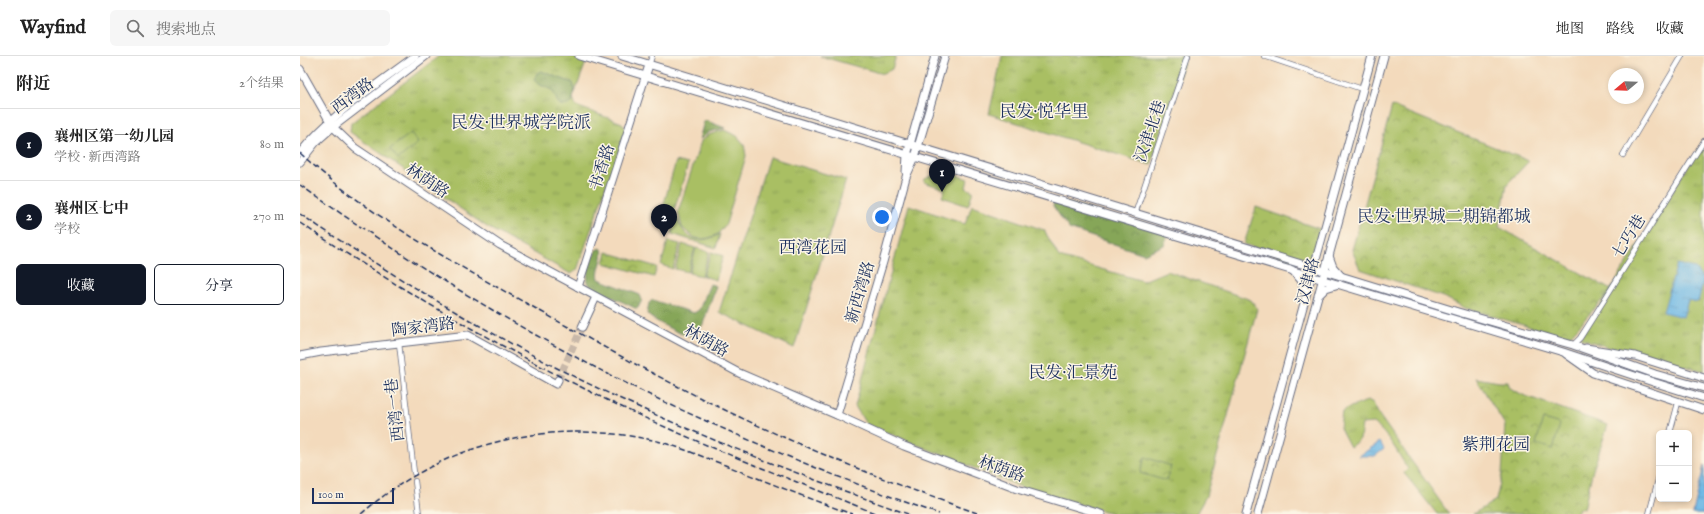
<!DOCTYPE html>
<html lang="zh">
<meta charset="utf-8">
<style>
:root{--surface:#fff;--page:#f6f6f6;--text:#222;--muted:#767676;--line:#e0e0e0;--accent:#111827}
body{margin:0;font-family:"IM FELL English","Noto Serif SC",serif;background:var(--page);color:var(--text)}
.controls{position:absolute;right:12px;bottom:12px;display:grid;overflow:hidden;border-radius:6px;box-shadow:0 2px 6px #0003}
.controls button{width:36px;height:36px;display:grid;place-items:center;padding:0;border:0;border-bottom:1px solid var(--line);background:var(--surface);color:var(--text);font:20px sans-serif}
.compass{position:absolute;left:1308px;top:12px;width:36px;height:36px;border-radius:50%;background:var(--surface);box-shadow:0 2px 6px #0003;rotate:251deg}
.scale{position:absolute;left:12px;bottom:10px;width:82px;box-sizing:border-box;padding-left:4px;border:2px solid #1b2f5e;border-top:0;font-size:11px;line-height:14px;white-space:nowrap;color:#1b2f5e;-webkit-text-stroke:3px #fcf5e5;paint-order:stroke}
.you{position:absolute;left:582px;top:161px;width:14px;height:14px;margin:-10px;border:3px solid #fff;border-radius:50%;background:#1a73e8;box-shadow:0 0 0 6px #1a73e833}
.badge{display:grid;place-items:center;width:26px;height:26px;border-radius:50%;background:var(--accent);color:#fff;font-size:13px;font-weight:700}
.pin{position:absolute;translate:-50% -33px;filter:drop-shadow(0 1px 2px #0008)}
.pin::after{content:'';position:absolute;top:21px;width:14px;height:12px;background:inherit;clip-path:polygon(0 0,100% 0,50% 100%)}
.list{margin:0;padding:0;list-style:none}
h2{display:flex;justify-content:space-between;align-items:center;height:52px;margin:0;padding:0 16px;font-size:17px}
h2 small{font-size:13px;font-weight:400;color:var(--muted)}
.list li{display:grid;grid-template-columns:26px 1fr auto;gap:12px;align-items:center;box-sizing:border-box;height:72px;padding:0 16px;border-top:1px solid var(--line)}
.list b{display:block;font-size:15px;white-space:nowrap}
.list p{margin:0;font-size:13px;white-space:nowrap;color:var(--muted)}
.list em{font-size:13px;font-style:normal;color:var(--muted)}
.actions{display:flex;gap:8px;padding:12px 16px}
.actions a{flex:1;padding:9px 0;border:1px solid var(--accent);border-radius:6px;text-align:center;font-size:14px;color:var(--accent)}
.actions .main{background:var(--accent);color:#fff}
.icon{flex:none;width:22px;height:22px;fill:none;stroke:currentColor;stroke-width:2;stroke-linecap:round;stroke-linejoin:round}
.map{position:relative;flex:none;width:1404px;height:458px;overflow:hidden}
header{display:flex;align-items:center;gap:24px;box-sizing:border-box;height:56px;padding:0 20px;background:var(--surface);border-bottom:1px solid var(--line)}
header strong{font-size:19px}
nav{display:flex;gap:22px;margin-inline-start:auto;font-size:14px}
.search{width:280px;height:36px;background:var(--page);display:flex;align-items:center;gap:10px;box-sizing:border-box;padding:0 14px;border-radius:6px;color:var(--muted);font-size:15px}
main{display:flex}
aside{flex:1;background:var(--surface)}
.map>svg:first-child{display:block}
.grass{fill:url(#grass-tufts);stroke:#627760}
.forest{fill:url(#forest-crowns);stroke:#506a5c}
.park{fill:url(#park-crowns);stroke:#627760}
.garden{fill:#a9bf63;stroke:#627760}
.water{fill:url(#water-ripples);stroke:#4473a2}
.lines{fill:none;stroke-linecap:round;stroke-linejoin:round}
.secondary-tunnel{stroke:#c8b8a9;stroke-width:7;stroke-dasharray:7 3.5;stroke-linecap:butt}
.street-casing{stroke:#676b7f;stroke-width:6}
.secondary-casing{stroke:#676b7f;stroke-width:9}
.primary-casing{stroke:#676b7f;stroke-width:9}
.street{stroke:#fff;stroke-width:4.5}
.secondary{stroke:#fff;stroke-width:7}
.primary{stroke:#fff;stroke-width:7}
.rail{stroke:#1b2f5e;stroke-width:1.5;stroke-dasharray:6 3;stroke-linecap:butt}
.labels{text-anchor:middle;stroke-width:3;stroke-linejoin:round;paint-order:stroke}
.street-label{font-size:16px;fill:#1b2f5e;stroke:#fcf5e5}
.neighbourhood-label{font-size:17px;fill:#1b2f5e;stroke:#fcf5e5}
</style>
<header>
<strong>Wayfind</strong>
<div class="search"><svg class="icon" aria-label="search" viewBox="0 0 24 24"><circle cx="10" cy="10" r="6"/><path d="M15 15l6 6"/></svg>搜索地点</div>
<nav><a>地图</a><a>路线</a><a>收藏</a></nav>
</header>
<main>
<aside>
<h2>附近<small>2个结果</small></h2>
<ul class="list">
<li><span class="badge">1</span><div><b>襄州区第一幼儿园</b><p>学校 · 新西湾路</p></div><em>80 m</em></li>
<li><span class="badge">2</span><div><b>襄州区七中</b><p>学校</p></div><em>270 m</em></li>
</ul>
<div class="actions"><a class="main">收藏</a><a>分享</a></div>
</aside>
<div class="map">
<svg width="1404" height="458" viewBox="0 0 1404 458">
<defs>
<pattern id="grass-tufts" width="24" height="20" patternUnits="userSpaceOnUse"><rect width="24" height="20" fill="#a9bf63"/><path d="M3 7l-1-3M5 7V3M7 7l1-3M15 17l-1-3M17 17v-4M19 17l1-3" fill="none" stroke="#899c55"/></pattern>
<pattern id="forest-crowns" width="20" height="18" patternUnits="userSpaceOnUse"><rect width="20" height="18" fill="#86a659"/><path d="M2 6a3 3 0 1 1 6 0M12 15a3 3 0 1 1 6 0" fill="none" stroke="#6d884d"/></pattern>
<pattern id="park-crowns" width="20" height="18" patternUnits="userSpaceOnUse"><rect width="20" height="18" fill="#a9bf63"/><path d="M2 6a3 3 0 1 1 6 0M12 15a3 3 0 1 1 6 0" fill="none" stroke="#899c55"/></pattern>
<pattern id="water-ripples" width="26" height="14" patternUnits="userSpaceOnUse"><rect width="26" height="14" fill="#6cb7e5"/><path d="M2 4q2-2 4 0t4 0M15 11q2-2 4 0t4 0" fill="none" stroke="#5895bd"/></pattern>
</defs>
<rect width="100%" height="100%" fill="#fcf5e5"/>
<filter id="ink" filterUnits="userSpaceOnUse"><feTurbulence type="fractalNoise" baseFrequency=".025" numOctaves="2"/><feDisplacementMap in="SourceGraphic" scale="8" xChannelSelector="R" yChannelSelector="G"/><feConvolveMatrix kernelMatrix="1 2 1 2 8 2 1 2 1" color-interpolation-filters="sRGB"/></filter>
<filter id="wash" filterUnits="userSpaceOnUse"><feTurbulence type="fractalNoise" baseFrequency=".012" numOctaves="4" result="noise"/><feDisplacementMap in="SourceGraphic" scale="16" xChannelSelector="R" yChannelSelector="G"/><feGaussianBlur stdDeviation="0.9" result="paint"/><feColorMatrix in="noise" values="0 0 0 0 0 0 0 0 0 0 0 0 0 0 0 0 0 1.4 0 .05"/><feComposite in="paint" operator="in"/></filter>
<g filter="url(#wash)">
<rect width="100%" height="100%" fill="#f3dabc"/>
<g class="grass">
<path d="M139 0H271L286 6 273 42 276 50 322 67 326 73 277 214 271 218 187 171 50 76 51 67Z"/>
<path d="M520 0H596L592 13 583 18Z"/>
<path d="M702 0H886L851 109 689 58Z"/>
<path d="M1404 85V315L1317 294 1280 282Z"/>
<path d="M469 101 546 124 494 292 419 256Z"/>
<path d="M609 149 665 168 672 149 744 174 759 201 843 225 867 215 951 244 957 253 906 440 896 458H814L726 433 566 368 555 350Z"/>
<path d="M1068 344 1073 347 1079 359 1149 458H1137L1104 417 1108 413C1097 396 1089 379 1073 367L1062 368 1060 383 1050 391 1040 372 1042 356C1049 350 1060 349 1068 344Z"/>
</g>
<g class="forest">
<path d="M241 15 273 27 275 33 272 47C257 55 258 44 252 34L238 28 234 24 237 17Z"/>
<path d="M404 65H407L425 72 409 76 399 84Z"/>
<path d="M755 143 869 177 864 189 844 198 769 173 753 150Z"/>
<path d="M300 192 302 193C305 203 296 213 299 223L340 239 342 244 338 252H335L290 230C283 219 292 204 296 194Z"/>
<path d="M410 228 416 230 403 268 396 279C385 283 360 267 350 261L347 258 349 247 352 244 394 257 399 254Z"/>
</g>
<g class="park">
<path d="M1092 50 1229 105 1207 128 1199 171 1311 234 1268 282 1165 252 1146 242 1060 213 1052 194Z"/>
<path d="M956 151 1020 173C1016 188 1017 202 999 206L944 188Z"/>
<path d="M307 196 357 211 354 221 304 207Z"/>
<path d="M1176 322 1199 326H1208L1210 332 1223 339 1308 369 1292 417 1284 453 1279 452 1276 458H1173L1196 444 1202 418 1205 369Z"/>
<path d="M845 401 871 410 867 425 840 417Z"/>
</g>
<g class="garden">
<path d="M424 74 437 80 444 88 446 100 426 168 418 178 409 182 402 183 395 182 388 177 382 171 378 156 401 85 408 79Z"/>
<path d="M111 77 118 87 98 103 90 93Z"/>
<path d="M376 105 388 108 370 168 359 165Z"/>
<path d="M643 115 668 123 666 132 673 135 668 150 642 141 645 133 624 126 625 123Z"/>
<path d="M376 159C384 183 397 190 420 178L416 192 372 178Z"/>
<path d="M368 185 380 188 373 213 361 209Z"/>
<path d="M382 188 395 192 388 216 375 213Z"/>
<path d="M396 192 409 196 402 220 389 217Z"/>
<path d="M411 196 423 200 416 224 403 220Z"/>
<path d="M1243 363 1260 368 1253 393 1236 388Z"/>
</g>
<g class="water">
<path d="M1377 208 1394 212 1404 224 1398 246 1388 244 1383 261 1363 256Z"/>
<path d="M1080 386 1084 393 1075 400H1059Z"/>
<path d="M1404 410V458H1393L1394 452Z"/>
</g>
</g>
<g filter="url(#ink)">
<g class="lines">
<path class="secondary-tunnel" d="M258 324 282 271"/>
<defs>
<g id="street">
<path d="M964 0 1062 33"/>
<path d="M349 9 352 0"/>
<path d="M1323 99 1382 0"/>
<path d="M835 158 888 0"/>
<path d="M99 287 114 417"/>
<path d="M1273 289 1280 282C1322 217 1362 150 1404 85"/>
<path d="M1370 377 1378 347"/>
<path d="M115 425 119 458"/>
<path d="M1349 458 1359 420"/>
</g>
<g id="secondary">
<path d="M0 13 33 71 55 92 200 189 439 317 537 359 604 390 717 433 801 458"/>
<path d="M0 97C31 58 75 30 115 0"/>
<path d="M0 106 16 86 33 71 126 0"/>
<path d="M606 116 607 99 635 0"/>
<path d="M1029 200 1033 211 1042 221"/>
<path d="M992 214 1001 224 1006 239"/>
<path d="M278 231 349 9"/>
<path d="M1019 239 1026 232 1039 228"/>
<path d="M282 271 296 241"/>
<path d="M1286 292 1335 300 1404 322"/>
<path d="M1266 298 1293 317 1404 354"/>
<path d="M0 300 21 296 168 279 256 328 258 324"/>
<path d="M537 359 583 206 606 121 615 101 645 0"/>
<path d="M946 458 1072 0"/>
<path d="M958 458 1084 0"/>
</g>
<g id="primary">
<path d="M279 0 1263 296 1353 326 1404 342"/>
<path d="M322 0 1158 256 1273 289 1355 318 1404 332"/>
</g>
</defs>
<use href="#street" class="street-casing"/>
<use href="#secondary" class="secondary-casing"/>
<use href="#primary" class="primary-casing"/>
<use href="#street" class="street"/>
<use href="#secondary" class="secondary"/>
<use href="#primary" class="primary"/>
<g class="rail">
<path d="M0 97C67 159 153 207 233 251 296 287 359 322 425 354 508 394 593 428 680 458"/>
<path d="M0 129C110 207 232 282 354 341 447 385 542 424 639 458"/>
<path d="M0 158C82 213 167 265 255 311 369 369 488 415 608 458"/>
<path d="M0 167C93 229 189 285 289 335 382 382 480 419 577 458"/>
<path d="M61 458C145 385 249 361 357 385 380 391 403 401 425 409 467 426 509 443 552 458"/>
</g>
</g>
</g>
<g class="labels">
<g class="street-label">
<text transform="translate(52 39) rotate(-37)" y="6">西湾路</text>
<text transform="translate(849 75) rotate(-71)" y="6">汉津北巷</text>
<text transform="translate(301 111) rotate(-72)" y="6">书香路</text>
<text transform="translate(128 124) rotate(34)" y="6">林荫路</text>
<text transform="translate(1328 180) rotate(-58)" y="6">七巧巷</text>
<text transform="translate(1007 225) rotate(-75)" y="6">汉津路</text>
<text transform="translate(559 236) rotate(-73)" y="6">新西湾路</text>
<text transform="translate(123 270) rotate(-7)" y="6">陶家湾路</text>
<text transform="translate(407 284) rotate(29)" y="6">林荫路</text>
<text transform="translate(94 354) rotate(-97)" y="6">西湾一巷</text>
<text transform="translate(702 412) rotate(20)" y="6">林荫路</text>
</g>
<g class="neighbourhood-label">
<text x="744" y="61">民发·悦华里</text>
<text x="221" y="72">民发·世界城学院派</text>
<text x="1144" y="166">民发·世界城二期锦都城</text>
<text x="513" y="197">西湾花园</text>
<text x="773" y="322">民发·汇景苑</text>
<text x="1196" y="394">紫荆花园</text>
</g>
</g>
</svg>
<div class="controls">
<button>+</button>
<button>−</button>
</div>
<svg class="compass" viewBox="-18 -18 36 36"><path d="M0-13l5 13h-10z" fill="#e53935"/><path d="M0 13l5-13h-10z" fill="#767676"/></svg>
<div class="scale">100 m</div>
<div class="you"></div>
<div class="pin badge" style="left:642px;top:136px">1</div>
<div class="pin badge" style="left:364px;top:181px">2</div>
</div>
</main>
